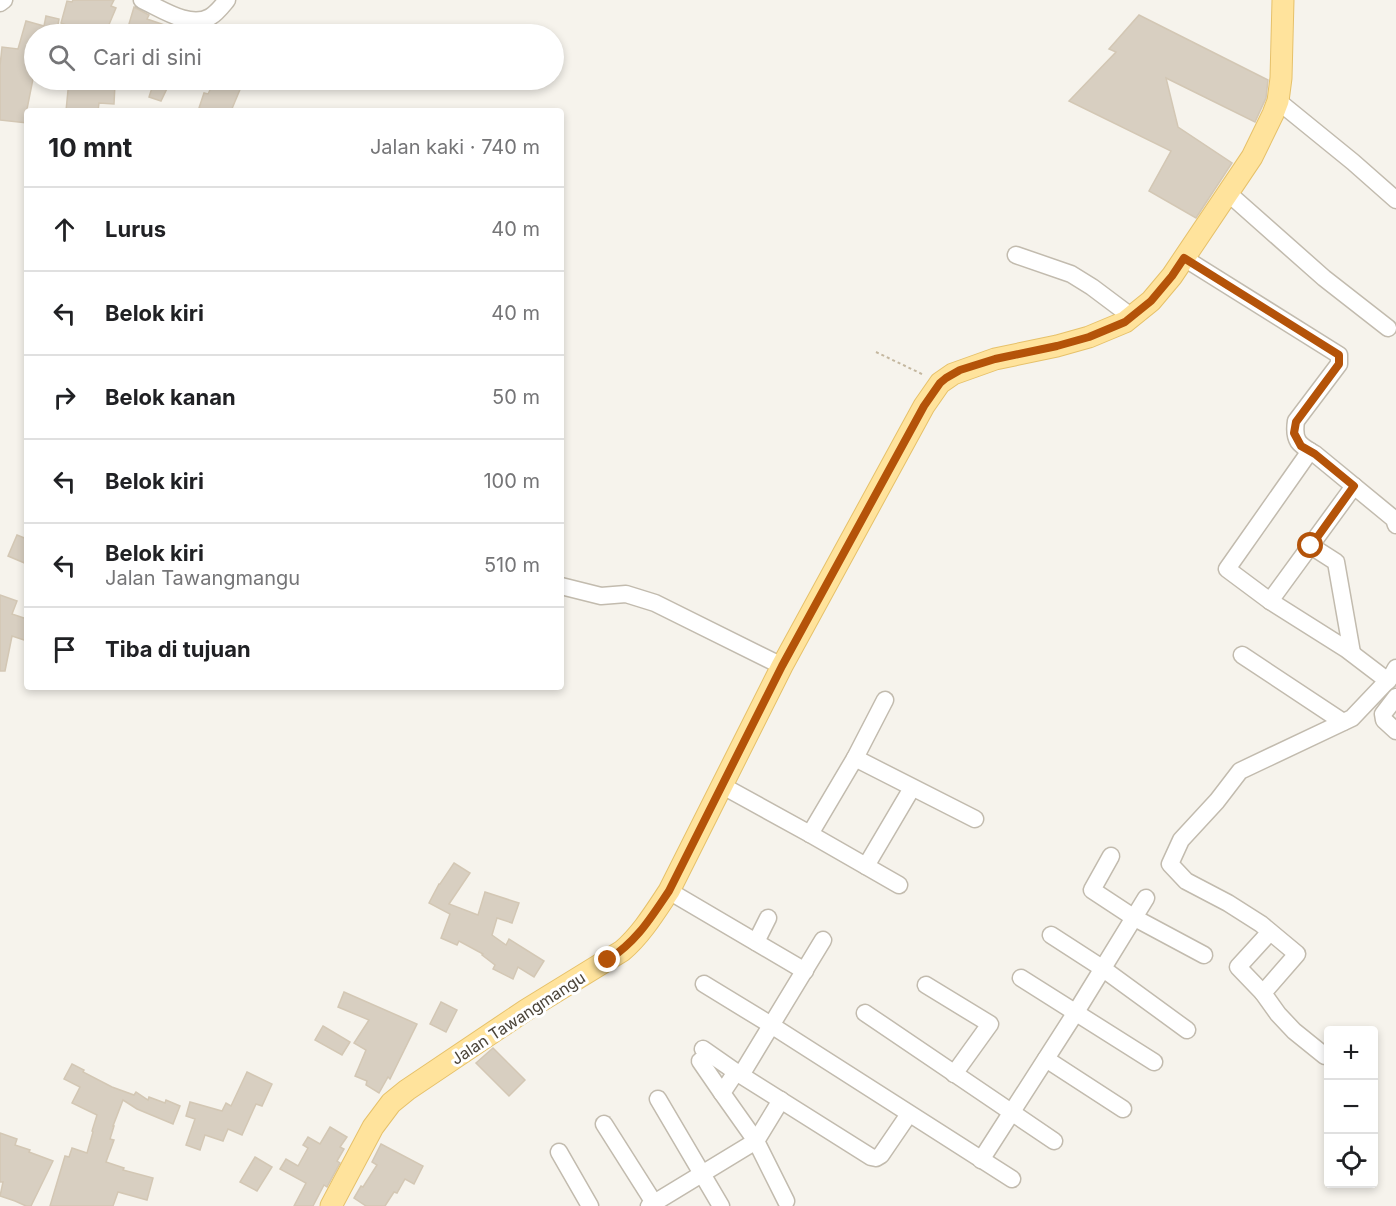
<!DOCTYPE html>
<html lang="id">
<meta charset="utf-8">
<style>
:root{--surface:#fff;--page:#f2f2f2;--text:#202124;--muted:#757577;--line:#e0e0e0}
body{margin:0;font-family:Inter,sans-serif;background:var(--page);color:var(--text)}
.controls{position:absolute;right:18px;bottom:18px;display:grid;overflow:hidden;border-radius:6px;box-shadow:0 3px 9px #0003}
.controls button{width:54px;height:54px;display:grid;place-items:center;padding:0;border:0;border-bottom:2px solid var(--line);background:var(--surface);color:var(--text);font:30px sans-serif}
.stop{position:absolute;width:18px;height:18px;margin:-14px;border:4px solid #b45309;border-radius:50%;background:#fff}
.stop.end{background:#b45309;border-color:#fff;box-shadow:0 2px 6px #0008}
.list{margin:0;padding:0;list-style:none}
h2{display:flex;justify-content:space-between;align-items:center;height:78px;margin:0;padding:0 24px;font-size:26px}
h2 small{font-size:20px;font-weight:400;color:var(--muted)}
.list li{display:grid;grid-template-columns:39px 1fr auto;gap:18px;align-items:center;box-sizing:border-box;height:84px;padding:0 24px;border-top:2px solid var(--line)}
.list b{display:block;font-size:22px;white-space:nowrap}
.list p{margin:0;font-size:20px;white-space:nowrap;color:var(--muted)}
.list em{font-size:20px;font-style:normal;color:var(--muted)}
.icon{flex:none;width:33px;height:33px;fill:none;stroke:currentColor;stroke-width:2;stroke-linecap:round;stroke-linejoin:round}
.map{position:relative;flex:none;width:1396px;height:1206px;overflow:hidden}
.search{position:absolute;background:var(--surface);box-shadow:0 3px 9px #0003;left:24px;top:24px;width:540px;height:66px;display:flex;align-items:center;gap:15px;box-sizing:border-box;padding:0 21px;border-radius:33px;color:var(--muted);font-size:22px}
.panel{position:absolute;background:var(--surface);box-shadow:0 3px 9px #0003;left:24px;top:108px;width:540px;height:582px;border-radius:6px}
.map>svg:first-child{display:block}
.building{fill:#d8cfc1;stroke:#d3c7b4;stroke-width:1.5}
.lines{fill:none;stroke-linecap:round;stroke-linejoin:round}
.minor-casing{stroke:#c2bbae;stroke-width:19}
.major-casing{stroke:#e6c16a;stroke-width:23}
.path{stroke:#c4b79f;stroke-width:2;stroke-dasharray:3 3;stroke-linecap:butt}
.minor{stroke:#fff;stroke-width:16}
.major{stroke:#ffe39c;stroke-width:21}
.route{stroke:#b45309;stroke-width:8}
.labels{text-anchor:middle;stroke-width:6;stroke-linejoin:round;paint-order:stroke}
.street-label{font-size:16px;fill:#4b4439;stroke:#fff}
</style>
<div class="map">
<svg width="1396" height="1206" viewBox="0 0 1396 1206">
<rect width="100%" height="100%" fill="#f6f3ec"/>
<g class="building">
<path d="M73 0H114L111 6 116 8 105 34H89L61 23 67 1 72 2Z"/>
<path d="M134 7 149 15 147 19 188 33V34H126Z"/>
<path d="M1139 15 1268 80 1266 98 1255 122 1166 78 1178 127 1232 163 1196 218 1149 191 1171 151 1069 101 1116 52 1109 49Z"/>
<path d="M46 16 59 19 57 30 64 32 63 34H34V74L27 109V123L0 120V66L2 47 18 49 26 21 44 26Z"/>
<path d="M69 80H91V84H115L114 104 99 103 98 111H66Z"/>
<path d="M131 80H171L161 101 149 97 152 88 131 81Z"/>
<path d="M215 80H244L231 111H208L199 108 204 93 208 94Z"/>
<path d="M17 535 27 539V564L8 556Z"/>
<path d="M0 595 17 601 12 614 27 619V641L12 636 5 671H0Z"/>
<path d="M454 863 470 873 449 904 478 915 485 892 519 903 512 923 497 918 492 935 506 945 509 939 544 961 534 977 518 967 513 979 493 969 495 965 482 955 483 954 459 941 457 945 441 938 450 914 429 903 439 884H440Z"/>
<path d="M344 992 417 1024 390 1079 388 1077 379 1093 366 1085 367 1081 355 1076 366 1050 354 1043 369 1020 338 1007Z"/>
<path d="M441 1002 457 1010 446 1032 430 1024Z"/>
<path d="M323 1026 350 1042 342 1055 315 1040Z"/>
<path d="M493 1048 525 1080 509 1096 476 1063Z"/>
<path d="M72 1064 84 1070 83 1072 112 1087 134 1095 136 1092 148 1100 149 1097 165 1103 166 1100 180 1106 173 1124 137 1109 123 1100 113 1126H114L110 1139 114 1140 106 1162 124 1168 123 1170 153 1178 147 1200 118 1192 113 1206H50L65 1156 69 1157 72 1148 87 1153 93 1132 92 1131 97 1115 72 1103 80 1087 64 1079Z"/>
<path d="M247 1072 272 1084 262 1106 256 1104 242 1135 228 1129 223 1141 205 1135 200 1150 186 1145 195 1119 186 1116 190 1102 222 1111 226 1103 231 1106Z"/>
<path d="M330 1127 347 1137 340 1147 344 1149 337 1161 340 1163 327 1187 324 1185 313 1206H294L306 1183 280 1169 286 1159 298 1166 308 1148 303 1145 308 1137 320 1144Z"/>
<path d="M0 1133 17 1139 15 1145 30 1150 29 1152 53 1161 31 1206H26L15 1201 0 1196 3 1182H0Z"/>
<path d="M381 1144 423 1166 414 1184 405 1179 397 1193 394 1192 385 1206H366L354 1198 361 1186 363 1187 377 1165 372 1162Z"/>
<path d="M255 1157 272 1167 257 1191 240 1182Z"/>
</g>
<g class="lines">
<defs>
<g id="minor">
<path d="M142 0C160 8 190 29 210 17 217 13 222 6 227 0"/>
<path d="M0 3 4 0"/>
<path d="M1278 101 1353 162 1396 200"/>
<path d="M1228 193 1324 278 1388 328"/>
<path d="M1016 255 1071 274 1092 287 1132 317"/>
<path d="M1184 258 1339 355V364L1296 421C1293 441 1299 445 1315 454L1394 519 1396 525"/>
<path d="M1310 451 1227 569 1270 601 1346 649 1388 681"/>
<path d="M1311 546 1336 562 1352 653"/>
<path d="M561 586 601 596 626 594 655 603 782 666"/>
<path d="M1270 601 1354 486"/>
<path d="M1242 655 1343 722"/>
<path d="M1396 697 1383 714 1384 720 1396 731"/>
<path d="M855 758 975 819"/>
<path d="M721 785 810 834 899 885"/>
<path d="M810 834 855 758 885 700"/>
<path d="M1111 856 1092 890 1133 917 1204 955"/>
<path d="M866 866 912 788"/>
<path d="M669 891 805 971"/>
<path d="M1051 935 1102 968 1187 1030"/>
<path d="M756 942 768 918"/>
<path d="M1021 978 1154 1062"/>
<path d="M704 984 771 1025 1012 1179"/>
<path d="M926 985 990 1024 954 1074"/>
<path d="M1263 993 1238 967 1270 932"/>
<path d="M865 1013 1054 1141"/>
<path d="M703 1049 736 1072 871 1157 876 1158 881 1155 909 1114"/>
<path d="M1325 1056 1294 1031 1278 1014 1263 993 1297 954 1261 924 1228 903 1186 881 1170 864 1181 840 1217 801 1240 771 1352 718 1391 677 1396 668"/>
<path d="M1046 1059 1123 1109"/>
<path d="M700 1061 722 1093"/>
<path d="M736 1072 722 1093 756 1141 786 1201"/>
<path d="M741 1075 823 940"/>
<path d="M658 1099 721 1206"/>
<path d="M604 1124 656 1206"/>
<path d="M559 1152 590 1206"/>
<path d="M981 1160 1076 1012 1146 898"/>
<path d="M649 1206 756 1141 781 1100"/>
</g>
<path id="major" d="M331 1206 373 1127 391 1103 407 1090 526 1010 622 951C641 935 655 912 669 891L782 666 924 406 940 383 953 374 995 359 1057 346 1089 337 1125 322 1151 301 1172 276 1252 157 1273 114 1278 101 1281 78 1283 0"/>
</defs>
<use href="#minor" class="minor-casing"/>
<use href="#major" class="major-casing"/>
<path class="path" d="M876 352 924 375"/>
<use href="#minor" class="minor"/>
<use href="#major" class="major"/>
</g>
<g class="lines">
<path class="route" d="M608 960C637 941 650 919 669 891L782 666 924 406 940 383 946 378 960 370 995 359 1057 346 1089 337 1125 322 1151 301 1172 276 1184 258 1339 355V364L1296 422 1294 433 1301 446 1315 454 1354 486 1311 546"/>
</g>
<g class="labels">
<g class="street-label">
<text transform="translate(518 1018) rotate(-33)" y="6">Jalan Tawangmangu</text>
</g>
</g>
</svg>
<div class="controls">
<button>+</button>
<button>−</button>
<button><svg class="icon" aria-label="locate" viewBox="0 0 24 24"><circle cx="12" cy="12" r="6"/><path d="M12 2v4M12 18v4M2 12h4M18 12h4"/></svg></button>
</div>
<div class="stop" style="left:1311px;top:546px"></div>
<div class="stop end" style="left:608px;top:960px"></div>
<div class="search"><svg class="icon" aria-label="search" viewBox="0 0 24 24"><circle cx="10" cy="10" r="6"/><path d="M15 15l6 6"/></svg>Cari di sini</div>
<section class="panel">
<h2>10 mnt<small>Jalan kaki · 740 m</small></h2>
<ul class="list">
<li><svg class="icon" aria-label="ahead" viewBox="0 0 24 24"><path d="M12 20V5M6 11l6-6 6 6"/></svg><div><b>Lurus</b></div><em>40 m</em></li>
<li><svg class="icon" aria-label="left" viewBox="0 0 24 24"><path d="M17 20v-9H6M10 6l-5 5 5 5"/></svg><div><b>Belok kiri</b></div><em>40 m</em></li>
<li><svg class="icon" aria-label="right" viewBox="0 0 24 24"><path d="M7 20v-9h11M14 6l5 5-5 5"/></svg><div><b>Belok kanan</b></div><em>50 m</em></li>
<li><svg class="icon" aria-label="left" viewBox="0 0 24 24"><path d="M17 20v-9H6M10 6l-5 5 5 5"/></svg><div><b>Belok kiri</b></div><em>100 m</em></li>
<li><svg class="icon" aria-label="left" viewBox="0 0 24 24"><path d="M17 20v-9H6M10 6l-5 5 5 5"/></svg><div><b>Belok kiri</b><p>Jalan Tawangmangu</p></div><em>510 m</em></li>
<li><svg class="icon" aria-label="arrive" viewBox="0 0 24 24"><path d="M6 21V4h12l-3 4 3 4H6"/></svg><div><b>Tiba di tujuan</b></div></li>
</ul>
</section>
</div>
